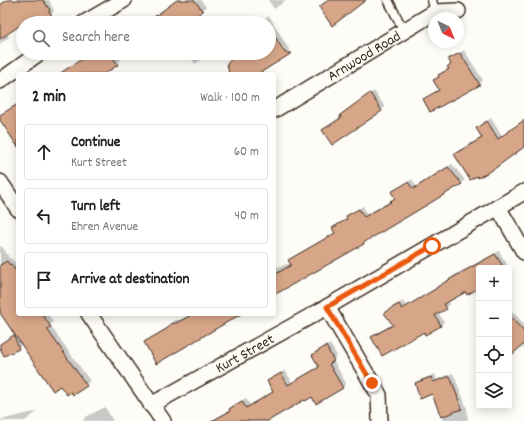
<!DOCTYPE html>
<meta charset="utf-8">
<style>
:root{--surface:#fff;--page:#f2f2f2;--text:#222;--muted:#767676;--line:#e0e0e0}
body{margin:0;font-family:Dekko,sans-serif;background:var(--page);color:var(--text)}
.controls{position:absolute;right:12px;bottom:12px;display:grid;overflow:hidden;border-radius:4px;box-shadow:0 2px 10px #0003}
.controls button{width:36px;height:36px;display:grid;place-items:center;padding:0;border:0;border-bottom:1px solid var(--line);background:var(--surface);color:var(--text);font:20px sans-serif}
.compass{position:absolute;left:428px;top:12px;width:36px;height:36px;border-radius:50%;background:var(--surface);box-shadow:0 2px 10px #0003;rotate:137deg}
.stop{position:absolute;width:12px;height:12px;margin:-9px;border:3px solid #ea580c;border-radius:50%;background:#fff}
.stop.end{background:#ea580c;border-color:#fff;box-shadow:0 1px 4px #0008}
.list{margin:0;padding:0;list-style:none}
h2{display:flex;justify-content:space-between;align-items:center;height:52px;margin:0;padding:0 16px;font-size:17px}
h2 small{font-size:13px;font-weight:400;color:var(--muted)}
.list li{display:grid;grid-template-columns:26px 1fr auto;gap:12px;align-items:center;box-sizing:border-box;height:56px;margin:0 8px 8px;padding:0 8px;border:1px solid var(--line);border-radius:4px}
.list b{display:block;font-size:15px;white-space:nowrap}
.list p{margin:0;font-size:13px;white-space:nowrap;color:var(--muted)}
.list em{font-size:13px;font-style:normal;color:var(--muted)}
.icon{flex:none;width:22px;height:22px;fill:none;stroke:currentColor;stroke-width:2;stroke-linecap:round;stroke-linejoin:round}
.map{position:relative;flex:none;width:524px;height:421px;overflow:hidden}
.search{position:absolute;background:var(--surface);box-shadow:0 2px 10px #0003;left:16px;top:16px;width:260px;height:44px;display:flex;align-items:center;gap:10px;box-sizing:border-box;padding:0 14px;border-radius:22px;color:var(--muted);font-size:15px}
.panel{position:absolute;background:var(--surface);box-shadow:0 2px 10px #0003;left:16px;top:72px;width:260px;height:244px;border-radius:4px}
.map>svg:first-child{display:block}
.shadow{fill:#0003}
.building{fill:#d7a689;stroke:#3b2a1e}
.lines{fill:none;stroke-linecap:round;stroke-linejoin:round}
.service-casing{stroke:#3b2a1e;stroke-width:11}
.minor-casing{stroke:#3b2a1e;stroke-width:18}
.service{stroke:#fdfcf7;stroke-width:8}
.minor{stroke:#fdfcf7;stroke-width:15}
.route{stroke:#ea580c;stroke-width:5}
.labels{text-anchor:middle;stroke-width:3;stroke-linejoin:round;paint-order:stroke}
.street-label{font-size:15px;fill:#3b2a1e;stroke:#fdfcf7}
</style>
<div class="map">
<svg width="524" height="421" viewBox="0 0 524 421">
<rect width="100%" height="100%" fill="#fdfcf7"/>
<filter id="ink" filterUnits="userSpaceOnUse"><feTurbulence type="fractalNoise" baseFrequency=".025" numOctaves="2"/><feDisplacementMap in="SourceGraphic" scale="8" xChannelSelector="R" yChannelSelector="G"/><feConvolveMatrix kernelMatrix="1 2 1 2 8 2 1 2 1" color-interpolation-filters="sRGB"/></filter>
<g filter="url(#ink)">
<g class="shadow">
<path d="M14 0H49L54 11 51 15H35L7 33 9 37 0 44V14Z"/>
<path d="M176 0H201L206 7 197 14 203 23H150L149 21 153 18Z"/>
<path d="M268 0H286L274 9Z"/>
<path d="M269 16 290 51 256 74H231L238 53H269V23H258Z"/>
<path d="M464 50 483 80 479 84 424 100 439 89 434 81 443 72 449 68 452 63 450 59Z"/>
<path d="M89 53H116L121 60 104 74H64L63 72 67 69Z"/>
<path d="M188 53H211L195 64Z"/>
<path d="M374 91 385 107 381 111 323 130Z"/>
<path d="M491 118 502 136 524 120V146L456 154 459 150 482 137 477 128Z"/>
<path d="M452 164 465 180 461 183 366 240 363 243 281 290 274 293V268L291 263 290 260 293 257 336 232 333 228 348 218 347 216 351 213 363 206 367 214 392 200 396 197 393 192 412 179 416 186Z"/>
<path d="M2 246 10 259 11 258 14 262 15 261 18 266V314H48L53 322 50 325 90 381 73 394 22 344 18 348 0 345 16 334 0 311V247Z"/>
<path d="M499 251 509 268H479V289L466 291 448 301 450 304 438 312 444 322 440 326 424 331 372 337 376 333 393 324 386 312 390 308 403 301 406 306 438 287 456 274Z"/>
<path d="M513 312 524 324V349L521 346 509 356V316Z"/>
<path d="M192 314H238L145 342 149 339 170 326 174 320H181Z"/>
<path d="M330 344 337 356 333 360 346 383 343 387 317 402 312 395 305 398 266 421H211L230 410V409L233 405 246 398 250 405 274 391 268 381 285 370 292 382 320 366 313 355 316 351Z"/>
<path d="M453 373 467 408 468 421H440L443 420 433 393 416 384 419 380 435 374 437 380Z"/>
<path d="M105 407 113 421H83L86 417Z"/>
<path d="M38 411 25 421H0V420Z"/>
</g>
<g class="building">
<path d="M7 0H43L50 10 49 11 52 16 40 23H39L34 16 0 39V5Z"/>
<path d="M177 0H194L203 11 187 23H146Z"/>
<path d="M328 0H366L332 26 319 7Z"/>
<path d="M269 27 285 53H292L258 74H229L227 64 237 53H269Z"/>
<path d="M91 53H110L118 65 104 74H59Z"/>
<path d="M460 53 480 85 430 112 423 99 439 90 433 80 439 77 438 75 449 69 447 67 451 64 448 59Z"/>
<path d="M370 93 382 111 332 145 322 130 341 118 340 115Z"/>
<path d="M18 104V147L0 120V115Z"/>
<path d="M524 120V147L494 169 478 178 477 176 470 180 454 154 482 138 476 128 487 121 498 139Z"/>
<path d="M448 167 462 184 363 243 364 244 274 295V275L291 265 288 260 335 233 332 228 347 219 346 216 359 209 364 217 391 202 390 201 395 198 391 192 408 182 413 189Z"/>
<path d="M495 254 504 268H479V288L467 295 466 292 444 304 447 309 435 315 441 326 425 335 424 332 382 356 371 337 393 325 384 313 385 312 399 304 402 309 437 288V287L452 278Z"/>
<path d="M7 261 10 265 11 264 18 274V314H42L51 327 47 329 87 386 73 395 71 392 67 395 60 386 53 391 0 313V265Z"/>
<path d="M193 314H241L156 364 144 342 168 328 170 324 176 323Z"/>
<path d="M509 315 524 332V344L509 357Z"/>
<path d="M14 335 19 349 4 356 0 348V344Z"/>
<path d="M326 346 334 361 329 364 343 388 316 404 312 397 305 401 304 400 268 421H212L230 411 229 409 242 401 246 408 273 392 267 381 281 373 288 385 319 367 312 355Z"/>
<path d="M450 376 462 409 441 417 432 394 420 399 415 383 431 377 433 382Z"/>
</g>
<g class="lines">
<defs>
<g id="service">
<path d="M388 0 404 31"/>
<path d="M432 0 435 12"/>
</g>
<g id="minor">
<path d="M84 23 124 0"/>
<path d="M0 81 39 53"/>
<path id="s1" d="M274 110 435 12 458 11"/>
<path d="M0 182 18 209"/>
<path d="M498 207 524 252"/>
<path d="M327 307 379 395 380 421"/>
<path d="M89 314 163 421"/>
<path id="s2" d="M151 405 327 307 524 192"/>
</g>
</defs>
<use href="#service" class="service-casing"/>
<use href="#minor" class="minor-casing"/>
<use href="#service" class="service"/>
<use href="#minor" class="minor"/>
</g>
</g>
<g class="lines" filter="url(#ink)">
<path class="route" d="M372 383 327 307 432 246"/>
</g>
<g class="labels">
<g class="street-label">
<text dy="5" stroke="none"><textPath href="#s1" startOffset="105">Arnwood Road</textPath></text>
<text dy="5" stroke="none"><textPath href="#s2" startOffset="107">Kurt Street</textPath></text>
</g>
</g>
</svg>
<div class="controls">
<button>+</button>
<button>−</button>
<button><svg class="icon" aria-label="locate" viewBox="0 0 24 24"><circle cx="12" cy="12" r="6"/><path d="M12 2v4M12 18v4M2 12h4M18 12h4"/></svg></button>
<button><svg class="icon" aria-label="layers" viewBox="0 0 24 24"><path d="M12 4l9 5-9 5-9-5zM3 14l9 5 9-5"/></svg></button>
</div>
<svg class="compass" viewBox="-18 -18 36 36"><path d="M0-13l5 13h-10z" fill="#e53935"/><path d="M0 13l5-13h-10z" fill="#767676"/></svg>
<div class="stop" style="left:432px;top:246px"></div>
<div class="stop end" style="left:372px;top:383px"></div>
<div class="search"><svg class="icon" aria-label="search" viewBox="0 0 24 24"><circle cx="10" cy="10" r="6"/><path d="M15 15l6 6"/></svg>Search here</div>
<section class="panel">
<h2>2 min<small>Walk · 100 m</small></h2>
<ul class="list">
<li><svg class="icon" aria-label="ahead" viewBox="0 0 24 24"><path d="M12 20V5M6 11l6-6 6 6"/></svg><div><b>Continue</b><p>Kurt Street</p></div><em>60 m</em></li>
<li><svg class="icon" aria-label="left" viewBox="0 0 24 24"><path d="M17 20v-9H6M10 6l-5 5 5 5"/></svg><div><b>Turn left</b><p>Ehren Avenue</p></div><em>40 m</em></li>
<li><svg class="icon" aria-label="arrive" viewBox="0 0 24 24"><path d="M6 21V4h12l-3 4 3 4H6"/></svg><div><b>Arrive at destination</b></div></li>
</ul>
</section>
</div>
